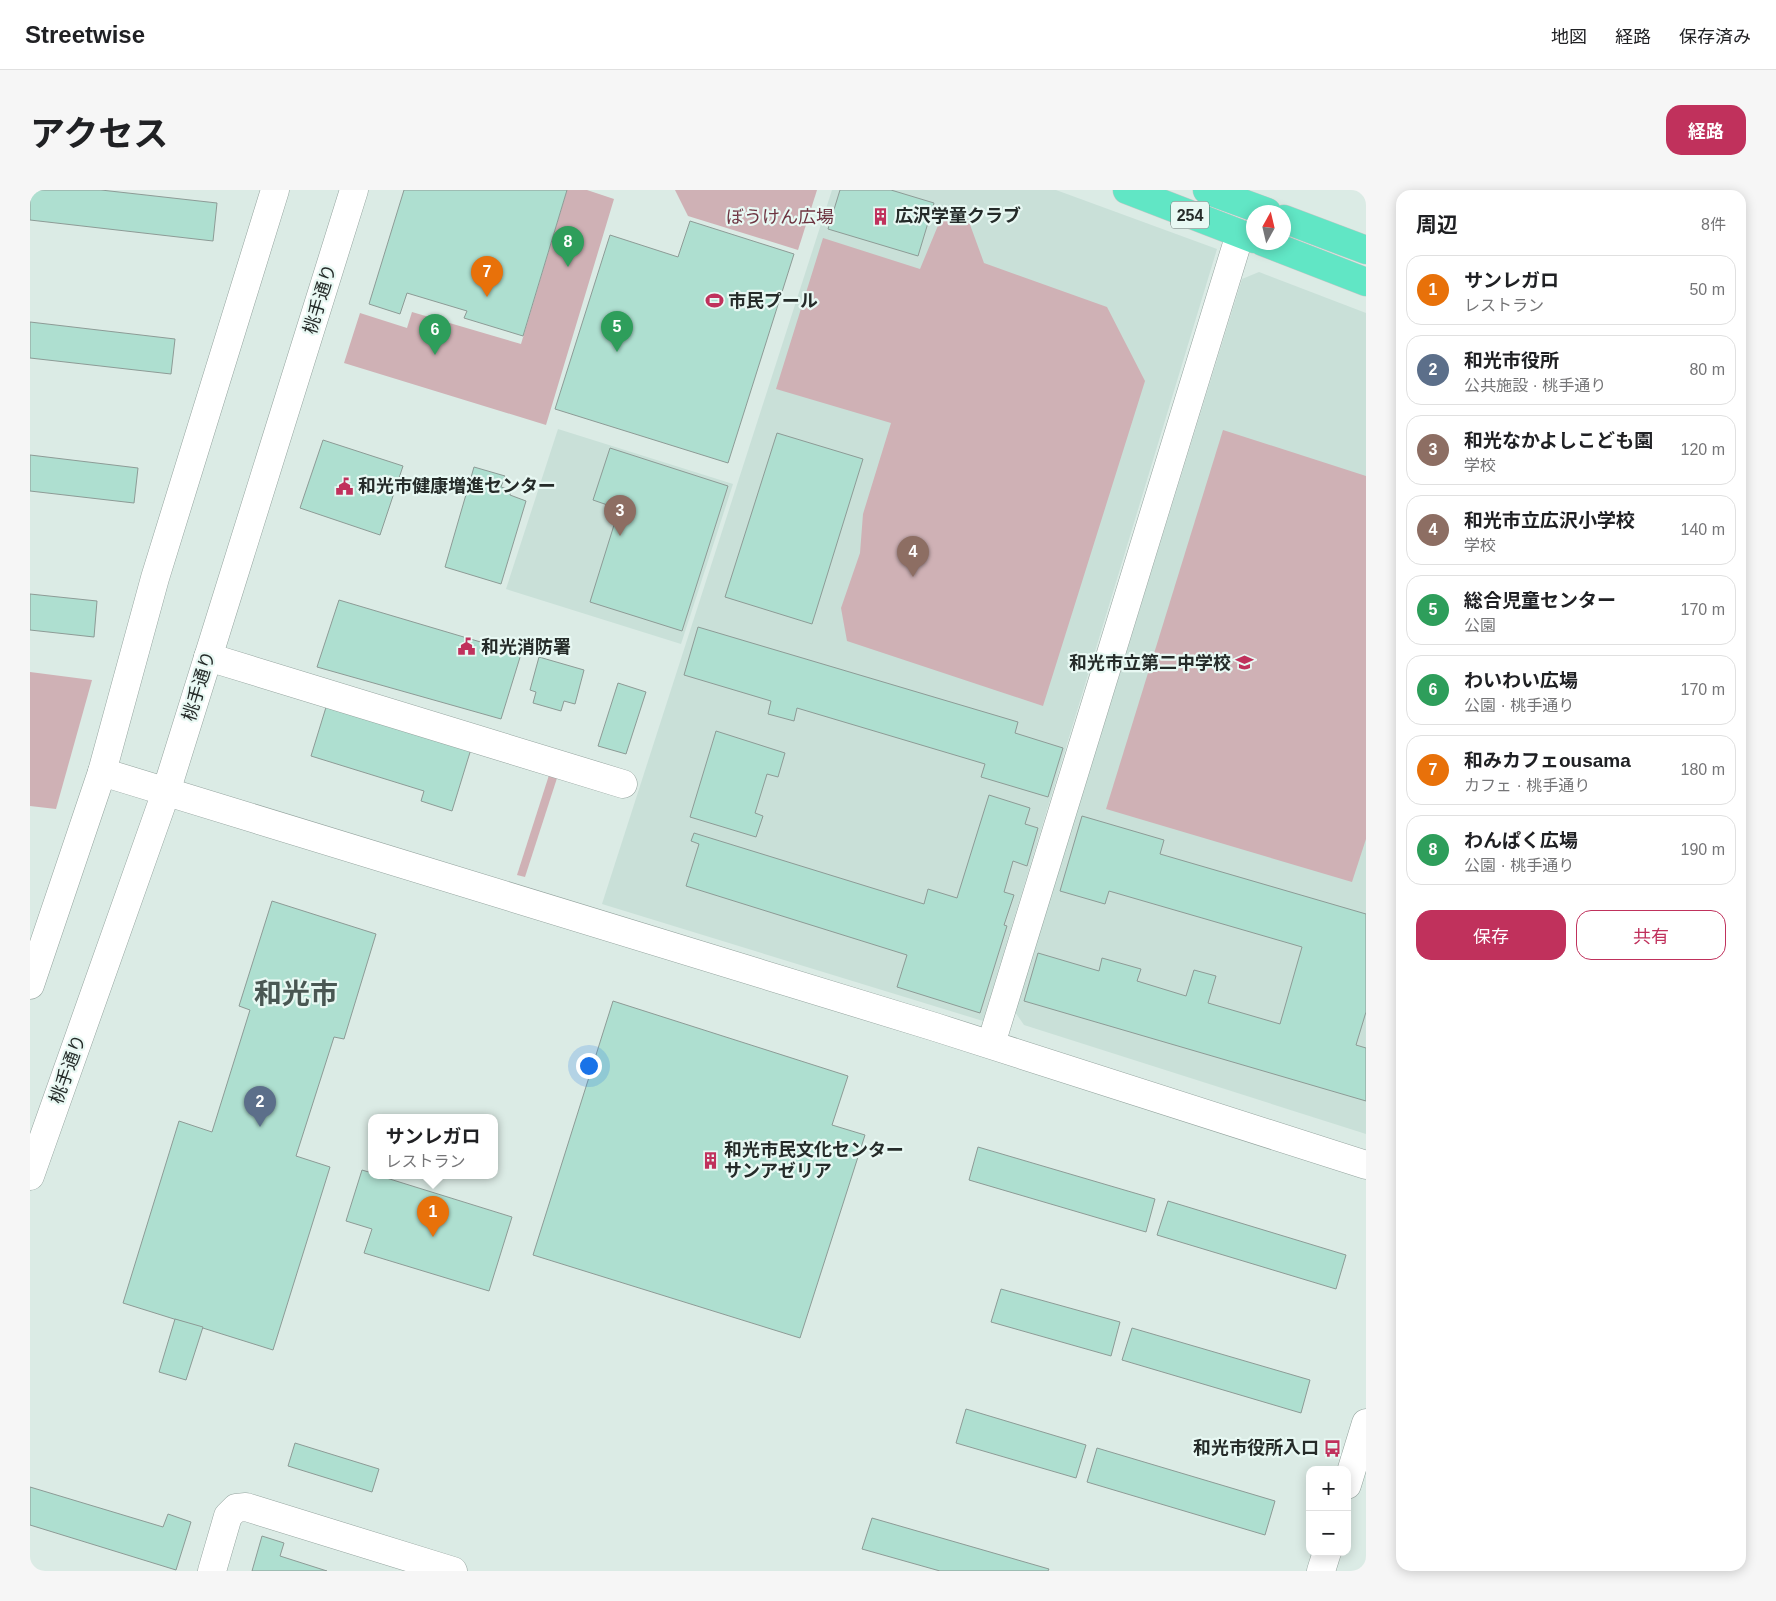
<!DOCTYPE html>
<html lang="ja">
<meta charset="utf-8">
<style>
:root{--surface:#fff;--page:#f6f6f6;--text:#202124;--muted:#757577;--line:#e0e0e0;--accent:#c0315c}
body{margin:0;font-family:Arial,"Noto Sans JP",sans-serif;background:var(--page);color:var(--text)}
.controls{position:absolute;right:15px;bottom:15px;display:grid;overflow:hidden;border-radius:10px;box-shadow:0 2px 12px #0003}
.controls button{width:45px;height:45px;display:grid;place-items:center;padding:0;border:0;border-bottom:1px solid var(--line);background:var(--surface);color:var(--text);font:25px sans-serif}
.compass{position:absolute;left:1216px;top:15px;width:45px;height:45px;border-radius:50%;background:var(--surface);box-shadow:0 2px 12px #0003;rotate:8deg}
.you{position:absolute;left:558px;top:875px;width:18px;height:18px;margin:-12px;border:4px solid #fff;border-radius:50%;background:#1a73e8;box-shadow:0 0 0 8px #1a73e833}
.badge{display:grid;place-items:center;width:32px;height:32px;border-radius:50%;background:var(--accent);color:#fff;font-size:16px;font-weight:700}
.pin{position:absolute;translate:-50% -41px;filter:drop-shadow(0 1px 2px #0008)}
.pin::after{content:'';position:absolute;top:26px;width:18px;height:15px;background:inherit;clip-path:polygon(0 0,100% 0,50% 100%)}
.popup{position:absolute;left:338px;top:924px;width:130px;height:65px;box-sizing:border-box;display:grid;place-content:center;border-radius:10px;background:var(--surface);filter:drop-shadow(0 1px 4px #0005);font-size:16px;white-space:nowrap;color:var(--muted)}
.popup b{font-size:19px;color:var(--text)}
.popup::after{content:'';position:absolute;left:50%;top:100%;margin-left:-10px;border:10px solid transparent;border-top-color:var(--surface)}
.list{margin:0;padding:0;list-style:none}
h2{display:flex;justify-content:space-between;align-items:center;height:65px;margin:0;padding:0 20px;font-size:21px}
h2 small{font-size:16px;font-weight:400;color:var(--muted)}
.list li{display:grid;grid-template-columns:32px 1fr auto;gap:15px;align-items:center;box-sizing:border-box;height:70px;margin:0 10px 10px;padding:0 10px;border:1px solid var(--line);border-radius:15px}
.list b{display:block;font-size:19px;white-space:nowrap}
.list p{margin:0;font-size:16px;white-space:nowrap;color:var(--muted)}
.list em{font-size:16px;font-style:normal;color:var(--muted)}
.actions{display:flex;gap:10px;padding:15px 20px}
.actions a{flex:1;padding:11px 0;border:1px solid var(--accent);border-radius:15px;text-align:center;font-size:18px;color:var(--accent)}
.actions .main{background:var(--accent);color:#fff}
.map{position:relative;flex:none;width:1336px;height:1381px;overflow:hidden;border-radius:15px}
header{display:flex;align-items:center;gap:30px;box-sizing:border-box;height:70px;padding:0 25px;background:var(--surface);border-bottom:1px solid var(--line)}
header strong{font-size:24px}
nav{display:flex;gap:28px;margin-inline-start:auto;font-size:18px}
.intro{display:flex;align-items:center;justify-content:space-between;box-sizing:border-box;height:120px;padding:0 30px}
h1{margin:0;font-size:35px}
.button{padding:12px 22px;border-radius:15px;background:var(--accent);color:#fff;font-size:18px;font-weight:700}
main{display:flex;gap:30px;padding:0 30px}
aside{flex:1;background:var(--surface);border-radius:15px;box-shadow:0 2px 12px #0003}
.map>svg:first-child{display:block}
.built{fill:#c9e0d8}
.green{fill:#cfb1b5}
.building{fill:#aedfd0;stroke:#8d9b96}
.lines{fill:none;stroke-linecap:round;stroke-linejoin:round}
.minor-casing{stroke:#94a39e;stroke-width:29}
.highway-casing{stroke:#c6c8c7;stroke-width:29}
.minor{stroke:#fff;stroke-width:28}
.highway{stroke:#61e6c5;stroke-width:28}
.labels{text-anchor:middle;stroke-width:4.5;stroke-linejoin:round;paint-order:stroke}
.shield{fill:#e8f8f3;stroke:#606866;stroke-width:1}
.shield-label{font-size:16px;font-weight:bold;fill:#252b29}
.poi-label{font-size:18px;font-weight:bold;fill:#252b29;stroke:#e8f8f3;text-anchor:start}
.park-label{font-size:18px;fill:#6d3340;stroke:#e8f8f3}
.street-label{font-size:18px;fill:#252b29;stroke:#e8f8f3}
.town-label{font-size:28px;font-weight:bold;fill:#4a5753;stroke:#e8f8f3}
</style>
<header>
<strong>Streetwise</strong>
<nav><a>地図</a><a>経路</a><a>保存済み</a></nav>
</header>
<div class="intro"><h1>アクセス</h1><a class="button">経路</a></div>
<main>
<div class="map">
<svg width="1336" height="1381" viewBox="0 0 1336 1381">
<rect width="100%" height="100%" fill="#dbebe5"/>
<g class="built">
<path d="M802 0H1026L1187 59 953 831 572 714Z"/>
<path d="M1229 82 1336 123V944L994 835 985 822 1212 89Z"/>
<path d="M528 239 703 294 651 454 476 399Z"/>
</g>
<g class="green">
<path d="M537 0H557L584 9 516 235 314 173 330 123 377 138 382 122 491 154Z"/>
<path d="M645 0H787L768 60 658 26Z"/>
<path d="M914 21 938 29 954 73 1077 117 1115 191 1013 516 817 451 811 418 830 363 833 324 861 233 746 199 793 48 890 79Z"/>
<path d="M1193 240 1336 286V649L1322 692 1076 619Z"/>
<path d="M0 482 62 490 26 619 0 616Z"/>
<path d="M520 582 528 585 495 687 487 685Z"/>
</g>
<g class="building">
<path d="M0 0H71L187 13 183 51 0 30Z"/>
<path d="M374 0H537L493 146 434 128 437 121 377 103 370 124 339 114Z"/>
<path d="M810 0H861L904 13 888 66 798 39Z"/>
<path d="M660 31 764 64 698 273 525 219 580 45 648 67Z"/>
<path d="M0 132 145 149 141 184 0 168Z"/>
<path d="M747 243 833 269 782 434 695 407Z"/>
<path d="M293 250 373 276 350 345 270 318Z"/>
<path d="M580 258 698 296 652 441 560 412 589 319 563 310Z"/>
<path d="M0 265 108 278 104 313 0 301Z"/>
<path d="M444 277 475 286 471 297 481 300 480 305 496 311 471 394 415 377Z"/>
<path d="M0 404 67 411 64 447 0 440Z"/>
<path d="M309 410 491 464 471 529 287 477Z"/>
<path d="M668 437 988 532 985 543 1033 558 1018 607 951 587 955 574 767 518 764 531 738 524 741 511 654 485Z"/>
<path d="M509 467 554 480 545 514 534 511 531 521 503 513 506 502 500 500Z"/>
<path d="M588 493 616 502 596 564 568 556Z"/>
<path d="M297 514 441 559 422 621 391 611 394 601 281 566Z"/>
<path d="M686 541 755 563 748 587 737 584 725 623 733 626 726 647 660 627Z"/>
<path d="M959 605 1000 618 995 634 1008 638 997 676 983 671 974 702 984 705 974 735 977 736 950 823 867 797 877 765 656 696 669 654 661 651 664 643 894 714 898 699 927 708Z"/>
<path d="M1052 626 1134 650 1130 664 1336 724V822L1326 855 1336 858V911L994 811 1008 763 1069 781 1072 768 1111 779 1107 791 1156 806 1164 780 1186 786 1178 813 1250 834 1272 757 1079 701 1075 714 1030 701Z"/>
<path d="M242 711 346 744 314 849 304 847 266 966 300 977 243 1160 93 1113 149 931 182 942 220 820 209 816Z"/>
<path d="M583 811 818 886 802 935 835 945 770 1148 503 1065Z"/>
<path d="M948 957 1125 1009 1116 1042 939 990Z"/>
<path d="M332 980 342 983V986H350L482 1027 459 1101 334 1063 342 1039 316 1031Z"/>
<path d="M1138 1011 1316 1065 1306 1099 1127 1045Z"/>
<path d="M971 1099 1090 1132 1081 1166 961 1132Z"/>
<path d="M145 1129 173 1137 156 1190 129 1182Z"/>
<path d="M1102 1138 1280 1190 1271 1223 1092 1170Z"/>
<path d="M936 1219 1056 1255 1046 1288 926 1253Z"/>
<path d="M265 1253 349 1279 342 1302 258 1276Z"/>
<path d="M1067 1258 1245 1311 1235 1345 1057 1292Z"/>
<path d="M0 1297 133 1337 138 1324 161 1332 146 1380 0 1335Z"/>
<path d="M842 1328 1019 1379 1018 1381H910L832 1359Z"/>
<path d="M232 1346 254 1353 250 1366 297 1381H222Z"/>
</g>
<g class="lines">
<defs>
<g id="minor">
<path d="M178 467 593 594"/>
<path d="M72 582 905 837 1336 975"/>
<path d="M0 795 72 582 125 388 245 0"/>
<path d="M961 854 1210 44"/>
<path d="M0 986 136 602 324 0"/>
<path d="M1317 1295 1336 1233"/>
<path d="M182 1381 198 1326 206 1318 216 1317 423 1381"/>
<path d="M1291 1381 1297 1362"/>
</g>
<g id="highway">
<path d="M1097 0 1224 49"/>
<path d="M1177 0 1237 22"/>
<path d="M1254 29 1336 60"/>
<path d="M1233 52 1336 92"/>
</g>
</defs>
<use href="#minor" class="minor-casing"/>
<use href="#highway" class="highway-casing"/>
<use href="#minor" class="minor"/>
<use href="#highway" class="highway"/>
</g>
<defs>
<symbol id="building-bare" viewBox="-9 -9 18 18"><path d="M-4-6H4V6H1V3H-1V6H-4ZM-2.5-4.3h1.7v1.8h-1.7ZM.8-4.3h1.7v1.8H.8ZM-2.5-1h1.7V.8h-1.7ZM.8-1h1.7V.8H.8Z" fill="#c0315c" stroke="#e8f8f3" stroke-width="2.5" paint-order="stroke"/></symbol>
<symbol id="stadium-bare" viewBox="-9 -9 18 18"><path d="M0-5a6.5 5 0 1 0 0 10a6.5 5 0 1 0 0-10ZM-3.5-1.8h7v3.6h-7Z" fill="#c0315c" stroke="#e8f8f3" stroke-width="2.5" paint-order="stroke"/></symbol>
<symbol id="civic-bare" viewBox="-9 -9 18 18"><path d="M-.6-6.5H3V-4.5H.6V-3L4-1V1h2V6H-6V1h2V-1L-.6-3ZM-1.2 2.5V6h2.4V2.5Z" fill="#c0315c" stroke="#e8f8f3" stroke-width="2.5" paint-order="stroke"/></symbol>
<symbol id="school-bare" viewBox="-9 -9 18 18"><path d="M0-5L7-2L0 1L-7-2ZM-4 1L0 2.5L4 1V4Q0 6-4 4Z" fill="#c0315c" stroke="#e8f8f3" stroke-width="2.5" paint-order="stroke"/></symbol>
<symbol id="bus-bare" viewBox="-9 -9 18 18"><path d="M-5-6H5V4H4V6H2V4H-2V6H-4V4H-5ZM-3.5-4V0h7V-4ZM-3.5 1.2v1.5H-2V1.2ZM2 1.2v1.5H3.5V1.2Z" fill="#c0315c" stroke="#e8f8f3" stroke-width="2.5" paint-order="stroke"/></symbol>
</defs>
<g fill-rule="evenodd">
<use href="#building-bare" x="838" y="14" width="25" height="25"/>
<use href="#stadium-bare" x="672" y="98" width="25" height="25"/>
<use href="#civic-bare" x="302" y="284" width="25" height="25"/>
<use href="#civic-bare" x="424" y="444" width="25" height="25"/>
<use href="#school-bare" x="1202" y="460" width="25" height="25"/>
<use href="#building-bare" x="668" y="958" width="25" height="25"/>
<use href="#bus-bare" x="1290" y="1246" width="25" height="25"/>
</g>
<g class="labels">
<rect class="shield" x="1141" y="11.5" width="38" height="27" rx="4"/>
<g class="shield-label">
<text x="1160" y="31">254</text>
</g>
<g class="poi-label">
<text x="865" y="32">広沢学童クラブ</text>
<text x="698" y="117">市民プール</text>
<text x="328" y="302">和光市健康増進センター</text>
<text x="451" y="463">和光消防署</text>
<text x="1201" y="479" text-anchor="end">和光市立第二中学校</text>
<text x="694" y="966">和光市民文化センター<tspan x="694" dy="21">サンアゼリア</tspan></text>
<text x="1289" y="1264" text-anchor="end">和光市役所入口</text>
</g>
<g class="park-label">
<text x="750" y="33">ぼうけん広場</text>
</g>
<g class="street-label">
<text transform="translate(290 109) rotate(-73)" y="6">桃手通り</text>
<text transform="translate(169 496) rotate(-73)" y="6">桃手通り</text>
<text transform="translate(38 879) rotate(-70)" y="6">桃手通り</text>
</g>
<g class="town-label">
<text x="266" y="813">和光市</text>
</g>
</g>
</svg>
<div class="controls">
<button>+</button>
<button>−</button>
</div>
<svg class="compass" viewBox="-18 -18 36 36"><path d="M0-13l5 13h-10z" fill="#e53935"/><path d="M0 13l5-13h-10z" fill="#757577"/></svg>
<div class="you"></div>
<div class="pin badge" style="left:403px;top:1047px;background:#e8710a">1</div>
<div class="popup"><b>サンレガロ</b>レストラン</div>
<div class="pin badge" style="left:230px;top:937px;background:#5c6f8a">2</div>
<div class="pin badge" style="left:590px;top:346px;background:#8d6e63">3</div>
<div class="pin badge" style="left:883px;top:387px;background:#8d6e63">4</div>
<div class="pin badge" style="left:587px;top:162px;background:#2e9e5b">5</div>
<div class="pin badge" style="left:405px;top:165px;background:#2e9e5b">6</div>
<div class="pin badge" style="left:457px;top:107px;background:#e8710a">7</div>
<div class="pin badge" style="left:538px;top:77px;background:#2e9e5b">8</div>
</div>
<aside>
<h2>周辺<small>8件</small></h2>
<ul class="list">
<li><span class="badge" style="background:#e8710a">1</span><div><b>サンレガロ</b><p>レストラン</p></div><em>50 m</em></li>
<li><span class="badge" style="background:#5c6f8a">2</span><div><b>和光市役所</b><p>公共施設 · 桃手通り</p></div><em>80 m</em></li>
<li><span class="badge" style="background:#8d6e63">3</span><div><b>和光なかよしこども園</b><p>学校</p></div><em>120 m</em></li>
<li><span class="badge" style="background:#8d6e63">4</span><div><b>和光市立広沢小学校</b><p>学校</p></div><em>140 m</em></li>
<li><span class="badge" style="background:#2e9e5b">5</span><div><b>総合児童センター</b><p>公園</p></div><em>170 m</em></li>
<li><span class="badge" style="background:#2e9e5b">6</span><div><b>わいわい広場</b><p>公園 · 桃手通り</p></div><em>170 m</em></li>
<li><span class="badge" style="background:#e8710a">7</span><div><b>和みカフェousama</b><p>カフェ · 桃手通り</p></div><em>180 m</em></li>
<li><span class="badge" style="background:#2e9e5b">8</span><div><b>わんぱく広場</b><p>公園 · 桃手通り</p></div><em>190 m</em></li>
</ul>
<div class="actions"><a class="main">保存</a><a>共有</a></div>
</aside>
</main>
